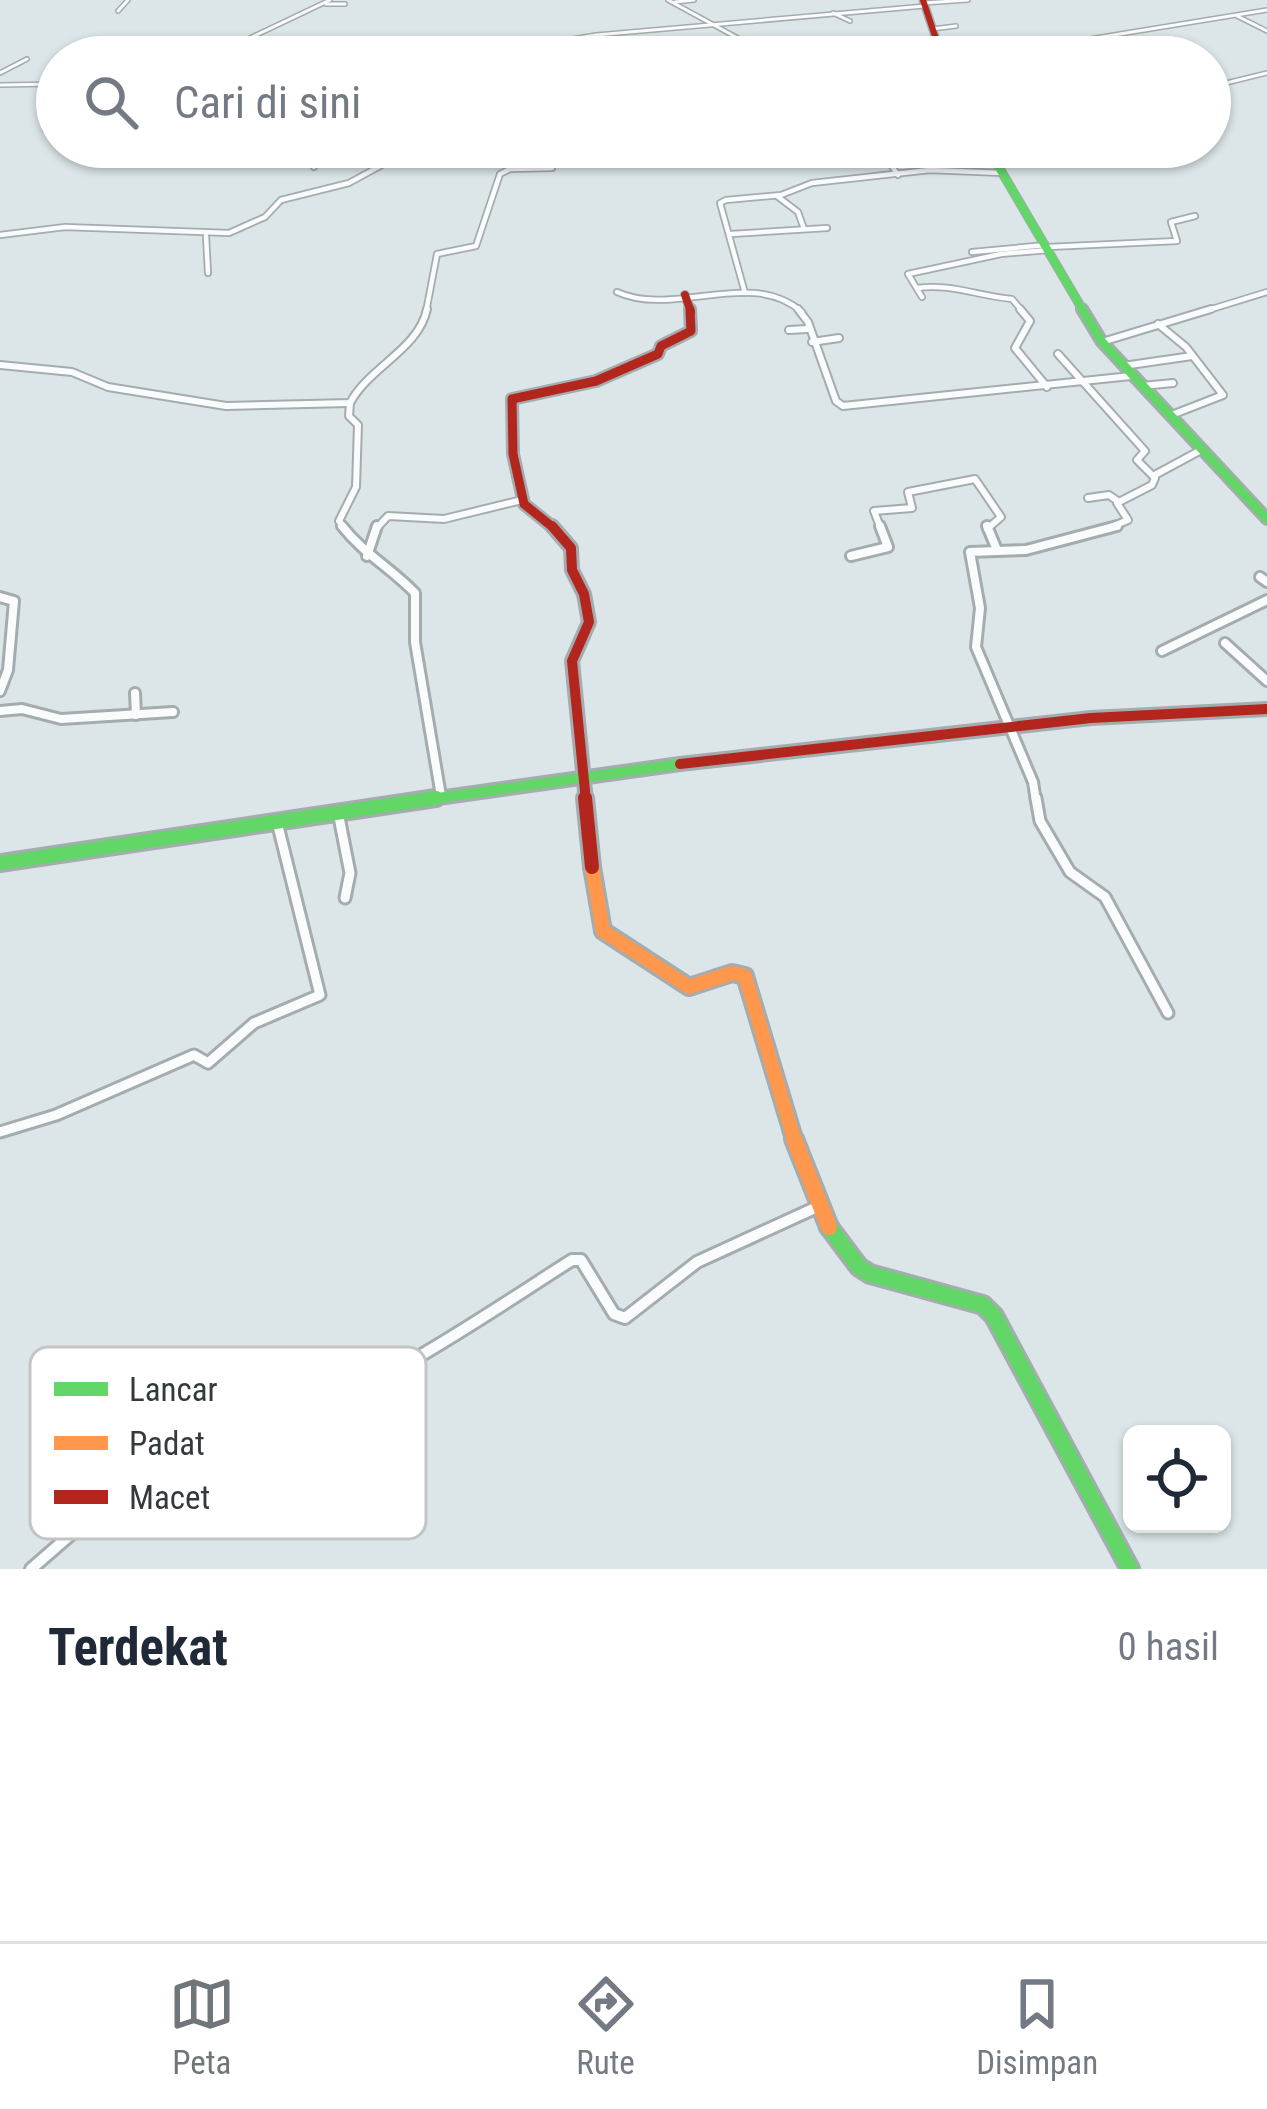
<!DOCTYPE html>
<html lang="id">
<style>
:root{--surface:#fff;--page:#f2f2f3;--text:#1f2937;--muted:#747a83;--line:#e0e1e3;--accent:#6e7679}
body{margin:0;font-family:"Roboto Condensed",sans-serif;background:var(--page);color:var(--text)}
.controls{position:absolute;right:36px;bottom:36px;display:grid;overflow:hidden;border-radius:18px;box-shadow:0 3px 9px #0004}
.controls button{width:108px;height:108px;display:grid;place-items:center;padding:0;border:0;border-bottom:3px solid var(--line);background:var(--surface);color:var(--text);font:60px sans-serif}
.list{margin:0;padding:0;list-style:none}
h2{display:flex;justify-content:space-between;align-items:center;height:156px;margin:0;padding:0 48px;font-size:51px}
h2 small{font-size:39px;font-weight:400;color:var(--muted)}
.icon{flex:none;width:66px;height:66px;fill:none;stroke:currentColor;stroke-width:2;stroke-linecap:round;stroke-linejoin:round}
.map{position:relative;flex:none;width:1267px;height:1569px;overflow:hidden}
.search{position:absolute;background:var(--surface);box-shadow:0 3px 9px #0004;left:36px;right:36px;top:36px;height:132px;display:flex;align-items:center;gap:30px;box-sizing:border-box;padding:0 42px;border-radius:66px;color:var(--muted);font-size:45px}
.sheet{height:372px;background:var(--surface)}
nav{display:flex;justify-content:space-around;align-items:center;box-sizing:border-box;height:168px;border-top:3px solid var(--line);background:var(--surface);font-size:33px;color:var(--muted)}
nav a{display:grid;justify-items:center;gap:6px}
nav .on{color:var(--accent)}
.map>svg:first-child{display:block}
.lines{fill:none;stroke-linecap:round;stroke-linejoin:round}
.street-far5-casing{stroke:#a4acaf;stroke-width:6}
.street-far4-casing{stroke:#a4acaf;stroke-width:8}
.street-far3-casing{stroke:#a4acaf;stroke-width:10}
.street-far2-casing{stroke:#a4acaf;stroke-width:14}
.street-far1-casing{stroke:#a4acaf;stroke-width:15}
.street-casing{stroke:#a4acaf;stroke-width:16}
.fast-far4-casing{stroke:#a4acaf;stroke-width:10}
.fast-far3-casing{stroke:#a4acaf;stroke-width:14}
.fast-far2-casing{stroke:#a4acaf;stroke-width:16}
.fast-far1-casing{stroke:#a4acaf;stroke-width:20}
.fast-casing{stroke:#a4acaf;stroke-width:22}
.slow-far1-casing{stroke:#a4acaf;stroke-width:20}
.slow-casing{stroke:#a4acaf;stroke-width:22}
.jam-far4-casing{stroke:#a4acaf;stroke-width:9}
.jam-far3-casing{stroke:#a4acaf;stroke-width:10}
.jam-far2-casing{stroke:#a4acaf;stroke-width:14}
.jam-far1-casing{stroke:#a4acaf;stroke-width:16}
.jam-casing{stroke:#a4acaf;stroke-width:20}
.street-far5{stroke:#fafbfc;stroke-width:3}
.street-far4{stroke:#fafbfc;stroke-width:4.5}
.street-far3{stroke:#fafbfc;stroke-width:6}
.street-far2{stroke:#fafbfc;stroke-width:8}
.street-far1{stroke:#fafbfc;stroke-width:9}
.street{stroke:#fafbfc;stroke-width:10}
.fast-far4{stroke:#63d668;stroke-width:8}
.fast-far3{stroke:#63d668;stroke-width:9}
.fast-far2{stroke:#63d668;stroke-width:10}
.fast-far1{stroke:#63d668;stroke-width:14}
.fast{stroke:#63d668;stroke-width:16}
.slow-far1{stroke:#ff974d;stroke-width:14}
.slow{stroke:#ff974d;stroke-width:16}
.jam-far4{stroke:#b3261e;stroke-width:6}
.jam-far3{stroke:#b3261e;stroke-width:8}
.jam-far2{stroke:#b3261e;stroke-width:9}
.jam-far1{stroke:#b3261e;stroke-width:10}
.jam{stroke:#b3261e;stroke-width:14}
.key{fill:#fff;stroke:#c2c4c5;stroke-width:3}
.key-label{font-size:33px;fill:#333a3d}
</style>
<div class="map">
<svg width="1267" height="1569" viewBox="0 0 1267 1569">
<rect width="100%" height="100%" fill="#dce6e9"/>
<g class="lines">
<defs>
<g id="street-far5">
<path d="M668 0 745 42 735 49"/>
<path d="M675 2 694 0"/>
<path d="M924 3 968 0"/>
<path d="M326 4H345"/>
<path d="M118 11 128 0"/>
<path d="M833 13 850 21"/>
<path d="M1237 16 1267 31"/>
<path d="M932 29 956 26"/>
<path d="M939 49 1071 42 1267 10"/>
<path d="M194 57 248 39 330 0"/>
<path d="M304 57 360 48 427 47"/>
<path d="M467 57 596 35 925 6"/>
<path d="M0 73 27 59"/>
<path d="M0 85 57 84"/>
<path d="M1210 87 1267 73"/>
<path d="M45 130 57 119"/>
</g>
<g id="street-far4">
<path d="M307 147 303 150 314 167"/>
<path d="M898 175 889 162 920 159 912 147"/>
<path d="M777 196 798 212 804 229"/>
<path d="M731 234 827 228"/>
<path d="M0 235 65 227 229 233 265 217 281 200 349 183 391 160 432 147"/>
<path d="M206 236 208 273"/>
<path d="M1048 247 1177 241 1171 222 1195 216"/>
<path d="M972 252 1046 245"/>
<path d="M917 288C950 283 978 296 1012 299L1023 312"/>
<path d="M617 292C674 318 751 267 802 312"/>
<path d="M745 293 720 203 726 200 781 195 812 183 930 170 1003 173"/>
<path d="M922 297 908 274 1001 254 1049 250"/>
<path d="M426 312 437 254 476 246 500 174 510 169 552 168 545 147"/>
<path d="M1202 312 1267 292"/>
</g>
<g id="street-far3">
<path d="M798 309 808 322 836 401 843 406 1131 376"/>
<path d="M1020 309 1030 321 1015 348 1047 387"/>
<path d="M1158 324 1186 347 1223 395 1169 416"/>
<path d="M789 330 807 329"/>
<path d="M812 342 839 338"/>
<path d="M1102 342 1211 309"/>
<path d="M1058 354 1145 451 1137 460 1155 478 1152 485 1117 503 1128 520 1106 529"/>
<path d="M0 365 72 372 108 387 226 406 350 403C369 367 419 349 427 309"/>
<path d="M1123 366 1192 356"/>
<path d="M1142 386 1173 383"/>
<path d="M1153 476 1201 450"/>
<path d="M1088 498 1109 495 1119 502"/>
<path d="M345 529 339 521 356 487 358 425 349 416 350 403"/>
<path d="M376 529 388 516 444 519 522 500"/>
<path d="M881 529 874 511 912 508 908 492 975 479 1001 517 987 529"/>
</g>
<g id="street-far2">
<path d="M342 526C364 554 391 568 415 593V642L441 796"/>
<path d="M987 526 997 550"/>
<path d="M367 556 377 526"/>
<path d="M851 556 888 547 880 526"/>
<path d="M1260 577 1267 582"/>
<path d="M0 597 14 601 8 670 0 691"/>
<path d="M1225 643 1267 681"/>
<path d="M1162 651 1267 600"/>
<path d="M135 693 136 715"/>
<path d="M0 711 22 709 61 719 173 712"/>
<path d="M1036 801 1033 782 976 647 980 608 970 552 1026 550 1117 526"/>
</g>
<g id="street-far1">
<path d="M1036 798 1040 821 1070 872 1105 897 1168 1013"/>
<path d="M339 817 350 873 345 898"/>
<path d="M0 1132 56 1115 194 1055 208 1063 254 1023 320 995 278 826"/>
</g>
<path id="street" d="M31 1569 99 1510 124 1495 281 1414C346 1414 511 1298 572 1260H581L614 1314 625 1318 697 1262 815 1208"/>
<path id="fast-far4" d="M987 147 1084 312"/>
<path id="fast-far3" d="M1082 309 1102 342 1267 519"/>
<path id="fast-far2" d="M417 801 680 764"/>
<path id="fast-far1" d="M0 863 436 798"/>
<path id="fast" d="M829 1227 859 1267 870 1274 983 1305 994 1316 1130 1569"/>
<path id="slow-far1" d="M592 867 603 931 689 987 732 973 745 976 795 1142"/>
<path id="slow" d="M794 1139 829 1227"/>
<path id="jam-far4" d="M923 0 942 57"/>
<path id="jam-far3" d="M685 295 691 312"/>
<path id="jam-far2" d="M555 529 524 504 513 454 512 399 596 381 658 354 661 346 691 331 690 309"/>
<g id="jam-far1">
<path d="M552 526 571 548 572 570 584 594 589 622 572 661 586 801"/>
<path d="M680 764 1091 718 1267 709"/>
</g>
<path id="jam" d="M585 798 592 867"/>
</defs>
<use href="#street-far5" class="street-far5-casing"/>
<use href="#street-far4" class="street-far4-casing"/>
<use href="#street-far3" class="street-far3-casing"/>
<use href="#street-far2" class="street-far2-casing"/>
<use href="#street-far1" class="street-far1-casing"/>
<use href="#street" class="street-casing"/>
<use href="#fast-far4" class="fast-far4-casing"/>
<use href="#fast-far3" class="fast-far3-casing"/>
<use href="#fast-far2" class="fast-far2-casing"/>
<use href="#fast-far1" class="fast-far1-casing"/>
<use href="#fast" class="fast-casing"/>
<use href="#slow-far1" class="slow-far1-casing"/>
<use href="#slow" class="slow-casing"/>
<use href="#jam-far4" class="jam-far4-casing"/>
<use href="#jam-far3" class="jam-far3-casing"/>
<use href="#jam-far2" class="jam-far2-casing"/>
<use href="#jam-far1" class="jam-far1-casing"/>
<use href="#jam" class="jam-casing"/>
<use href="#street-far5" class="street-far5"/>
<use href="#street-far4" class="street-far4"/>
<use href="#street-far3" class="street-far3"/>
<use href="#street-far2" class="street-far2"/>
<use href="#street-far1" class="street-far1"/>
<use href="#street" class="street"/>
<use href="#fast-far4" class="fast-far4"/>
<use href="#fast-far3" class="fast-far3"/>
<use href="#fast-far2" class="fast-far2"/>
<use href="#fast-far1" class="fast-far1"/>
<use href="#fast" class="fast"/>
<use href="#slow-far1" class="slow-far1"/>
<use href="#slow" class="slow"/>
<use href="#jam-far4" class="jam-far4"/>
<use href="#jam-far3" class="jam-far3"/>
<use href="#jam-far2" class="jam-far2"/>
<use href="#jam-far1" class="jam-far1"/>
<use href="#jam" class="jam"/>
</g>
<rect x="30" y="1347" width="396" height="192" rx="18" class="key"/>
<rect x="54" y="1382" width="54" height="14" fill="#63d668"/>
<rect x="54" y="1436" width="54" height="14" fill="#ff974d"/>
<rect x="54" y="1490" width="54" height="14" fill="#b3261e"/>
<g class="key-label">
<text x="129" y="1401">Lancar</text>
<text x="129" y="1455">Padat</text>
<text x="129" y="1509">Macet</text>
</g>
</svg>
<div class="controls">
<button><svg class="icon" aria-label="locate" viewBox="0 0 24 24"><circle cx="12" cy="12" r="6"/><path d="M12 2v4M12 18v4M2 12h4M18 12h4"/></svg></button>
</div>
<div class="search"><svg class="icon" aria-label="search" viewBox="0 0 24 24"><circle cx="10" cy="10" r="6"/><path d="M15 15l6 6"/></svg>Cari di sini</div>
</div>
<section class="sheet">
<h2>Terdekat<small>0 hasil</small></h2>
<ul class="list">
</ul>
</section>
<nav>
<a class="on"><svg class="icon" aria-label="map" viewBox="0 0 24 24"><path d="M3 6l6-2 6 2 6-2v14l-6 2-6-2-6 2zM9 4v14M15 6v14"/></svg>Peta</a>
<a><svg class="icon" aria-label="directions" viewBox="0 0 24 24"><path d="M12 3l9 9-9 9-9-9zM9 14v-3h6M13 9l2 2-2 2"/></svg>Rute</a>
<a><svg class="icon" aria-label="saved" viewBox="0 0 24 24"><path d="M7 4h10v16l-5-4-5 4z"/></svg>Disimpan</a>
</nav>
